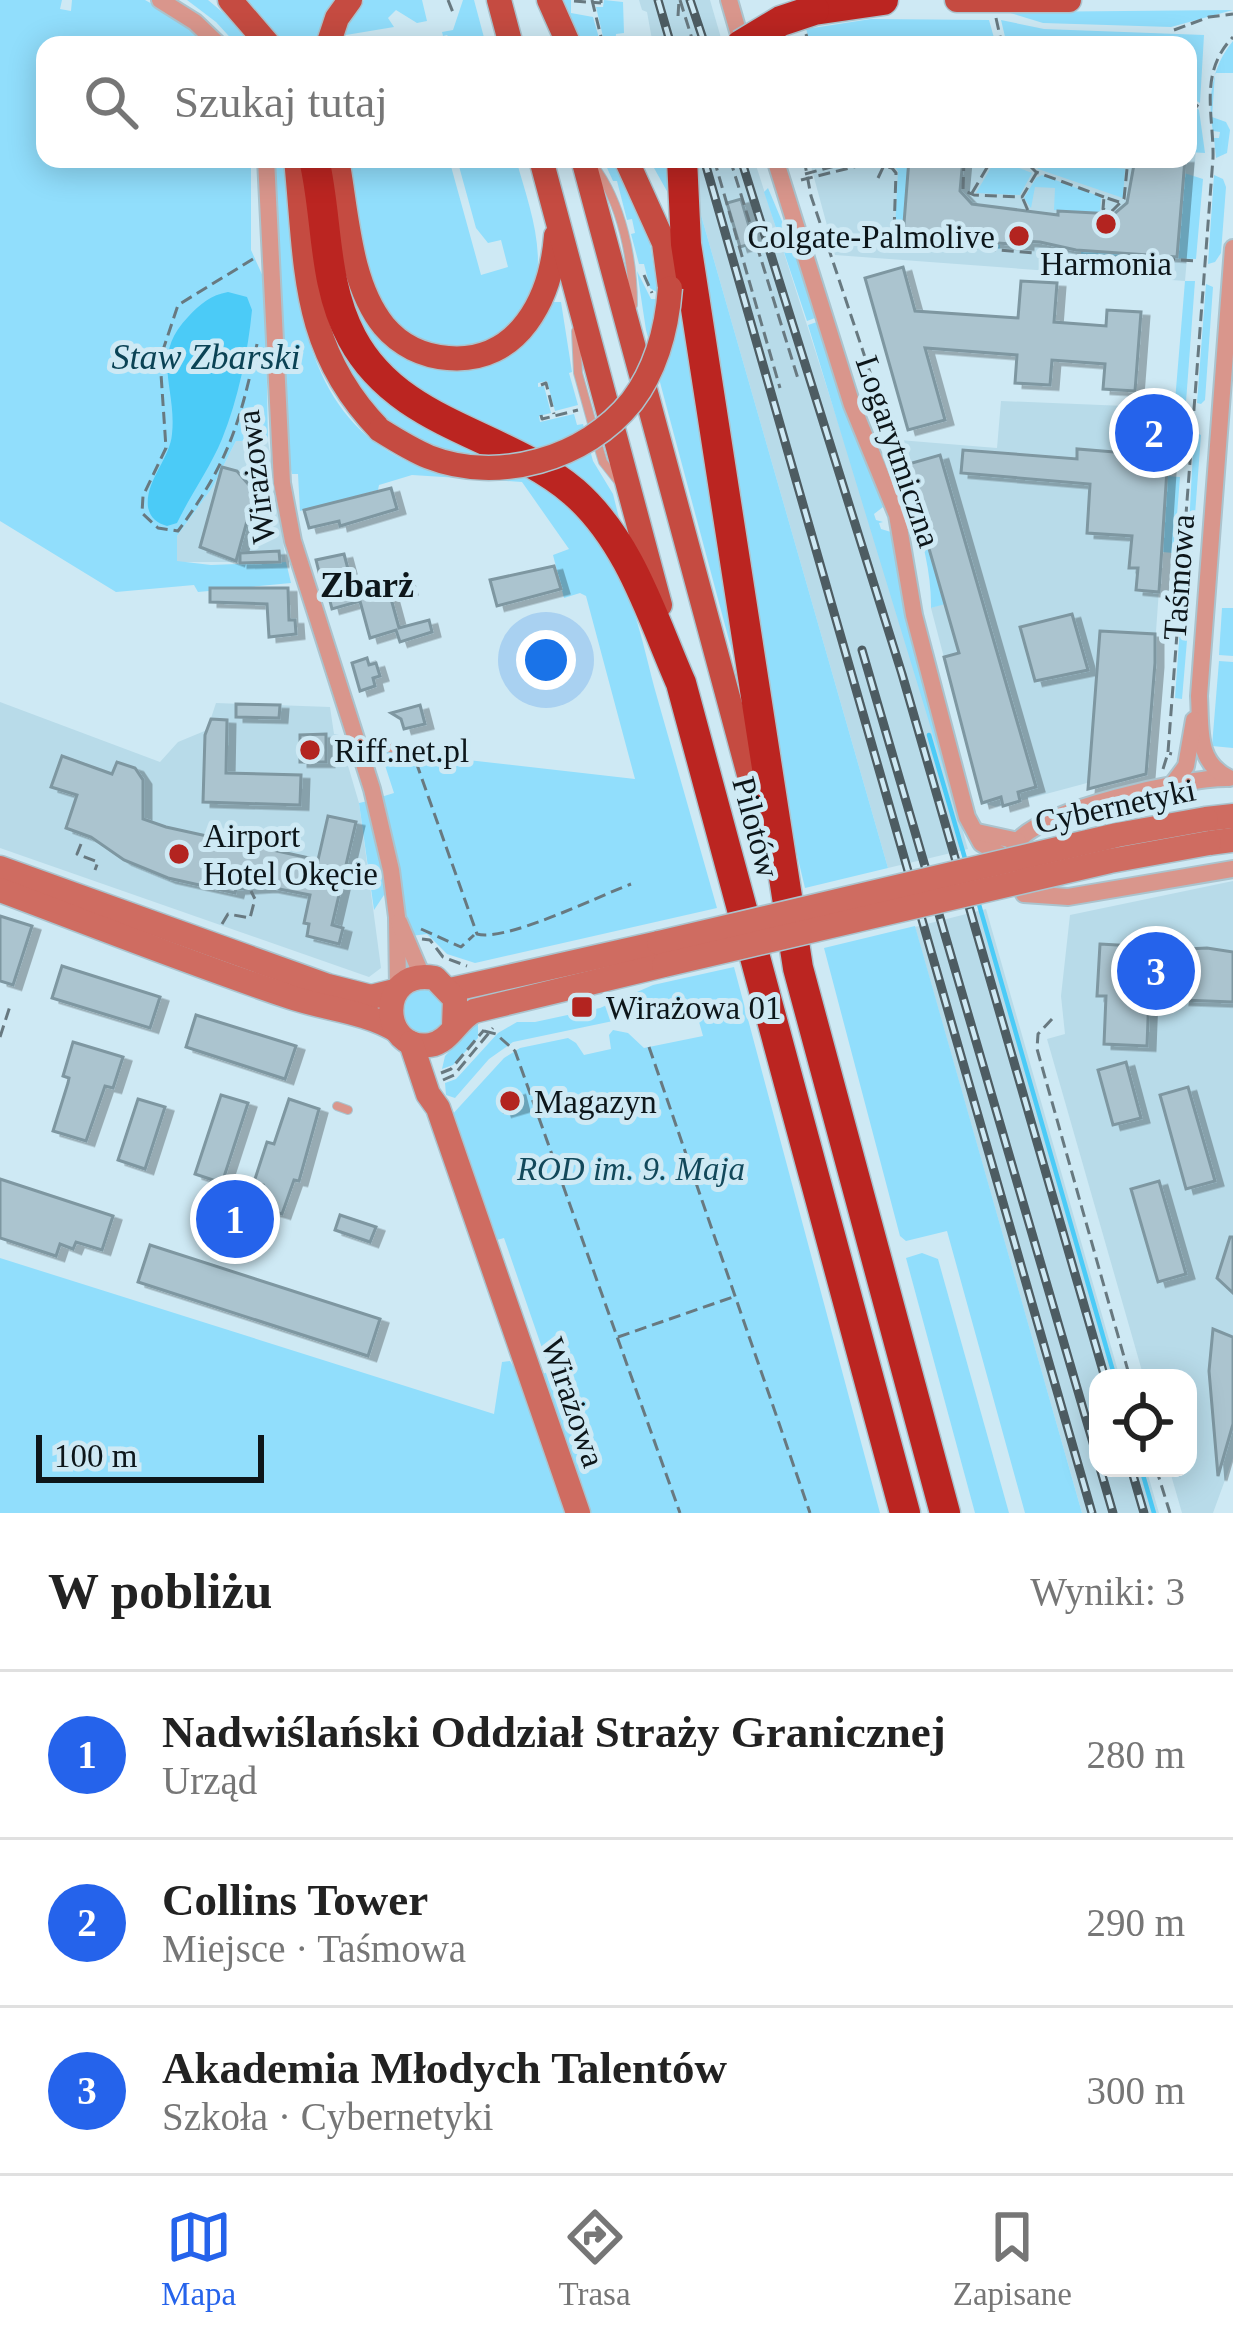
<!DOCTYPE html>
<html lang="pl">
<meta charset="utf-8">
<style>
:root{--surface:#fff;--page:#f2f2f2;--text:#222;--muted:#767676;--line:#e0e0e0;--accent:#2563eb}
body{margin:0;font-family:Georgia,serif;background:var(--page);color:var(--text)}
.controls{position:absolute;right:36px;bottom:36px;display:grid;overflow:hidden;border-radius:24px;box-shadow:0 6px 30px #0003}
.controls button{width:108px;height:108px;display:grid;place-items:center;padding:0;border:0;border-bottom:3px solid var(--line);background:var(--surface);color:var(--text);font:60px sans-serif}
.scale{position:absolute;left:36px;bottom:30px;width:228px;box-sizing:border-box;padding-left:12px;border:6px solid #0d161a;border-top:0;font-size:33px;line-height:42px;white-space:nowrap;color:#0d161a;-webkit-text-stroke:9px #cee9f4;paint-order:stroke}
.you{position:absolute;left:546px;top:660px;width:42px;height:42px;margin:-30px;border:9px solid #fff;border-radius:50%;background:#1a73e8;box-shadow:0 0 0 18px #1a73e833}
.badge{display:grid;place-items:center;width:78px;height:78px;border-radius:50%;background:var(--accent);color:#fff;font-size:39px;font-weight:700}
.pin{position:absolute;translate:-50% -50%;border:6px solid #fff;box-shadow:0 3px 12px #0006}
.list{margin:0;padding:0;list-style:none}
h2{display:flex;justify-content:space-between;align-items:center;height:156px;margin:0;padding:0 48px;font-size:51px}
h2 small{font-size:39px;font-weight:400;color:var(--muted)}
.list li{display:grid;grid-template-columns:78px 1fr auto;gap:36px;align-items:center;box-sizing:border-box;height:168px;padding:0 48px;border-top:3px solid var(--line)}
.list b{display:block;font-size:45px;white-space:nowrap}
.list p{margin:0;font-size:39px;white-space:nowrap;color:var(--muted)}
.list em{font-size:39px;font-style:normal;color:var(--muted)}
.icon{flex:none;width:66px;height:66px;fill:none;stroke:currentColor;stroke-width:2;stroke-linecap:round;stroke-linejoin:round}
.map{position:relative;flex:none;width:1233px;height:1513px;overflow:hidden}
.search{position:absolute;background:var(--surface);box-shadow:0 6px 30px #0003;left:36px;right:36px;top:36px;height:132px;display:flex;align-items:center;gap:30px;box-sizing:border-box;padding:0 42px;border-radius:24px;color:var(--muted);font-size:45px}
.sheet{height:660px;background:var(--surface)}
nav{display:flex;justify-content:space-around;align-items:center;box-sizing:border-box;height:168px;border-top:3px solid var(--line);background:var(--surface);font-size:33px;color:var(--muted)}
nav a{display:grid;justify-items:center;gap:6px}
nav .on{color:var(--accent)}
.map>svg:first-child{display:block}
.built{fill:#b8dbe9}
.green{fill:#91defc}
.water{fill:#4bcbf7}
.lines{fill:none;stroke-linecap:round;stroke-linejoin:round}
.stream{stroke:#4bcbf7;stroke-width:4.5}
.building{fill:#abc4cf;stroke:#7e97a1;stroke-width:3;filter:url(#shadow)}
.lane-casing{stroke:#abc3cd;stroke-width:10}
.street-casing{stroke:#abc3cd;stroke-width:20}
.secondary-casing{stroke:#abc3cd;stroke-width:27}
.primary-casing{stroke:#abc3cd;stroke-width:27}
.highway-casing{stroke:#abc3cd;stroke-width:33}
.path{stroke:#687980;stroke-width:3;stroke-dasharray:12 6;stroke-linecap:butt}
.lane{stroke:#d9968c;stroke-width:8}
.street{stroke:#d9968c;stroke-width:16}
.secondary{stroke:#cf6c61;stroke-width:24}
.primary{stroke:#c54b41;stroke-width:24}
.highway{stroke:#bb2521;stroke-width:30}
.rail-casing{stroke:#4d5c62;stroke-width:9}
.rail{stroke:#cee9f4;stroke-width:4.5;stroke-dasharray:14;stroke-linecap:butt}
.secondary-bridge-casing{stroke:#abc3cd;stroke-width:27;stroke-linecap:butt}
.primary-bridge-casing{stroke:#abc3cd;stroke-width:27;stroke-linecap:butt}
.highway-bridge-casing{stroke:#abc3cd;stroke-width:33;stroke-linecap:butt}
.path-bridge{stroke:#687980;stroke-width:3;stroke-dasharray:12 6;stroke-linecap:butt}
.secondary-bridge{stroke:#cf6c61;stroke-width:24}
.primary-bridge{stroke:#c54b41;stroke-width:24}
.highway-bridge{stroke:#bb2521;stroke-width:30}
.poi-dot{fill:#b32420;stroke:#cee9f4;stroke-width:4.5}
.labels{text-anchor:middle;stroke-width:10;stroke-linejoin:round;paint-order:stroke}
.poi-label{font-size:33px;fill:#0d161a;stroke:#cee9f4;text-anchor:start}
.street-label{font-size:33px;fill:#0d161a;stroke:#cee9f4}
.park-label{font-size:33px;font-style:italic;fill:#12485a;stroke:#cee9f4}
.water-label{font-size:36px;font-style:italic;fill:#0b4355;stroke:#cee9f4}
.neighbourhood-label{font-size:36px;font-weight:bold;fill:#0d161a;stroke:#cee9f4}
</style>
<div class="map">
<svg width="1233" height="1513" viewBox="0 0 1233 1513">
<defs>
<filter id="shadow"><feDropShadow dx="8" dy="4.5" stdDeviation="0" flood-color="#0004"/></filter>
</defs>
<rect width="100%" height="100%" fill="#cee9f4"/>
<g class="built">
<path d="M639 0H710L723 45H653L647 12 642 10Z"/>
<path d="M1188 149 1196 150 1185 281 835 255 809 159H1188Z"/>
<path d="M685 159H754L867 513 968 849 888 868Z"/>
<path d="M1001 401 1174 408 1170 441 1175 442V448H1169L1146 773 1088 789 1087 783 997 807 982 803 931 608 945 603 899 440 997 448Z"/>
<path d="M236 441H268L286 562H177V536L212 488Z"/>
<path d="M0 702 160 762 178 742 207 730 216 703 330 707 334 734 339 735 359 803 381 968 369 977 0 848Z"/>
<path d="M1233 881V1458L1213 1513H1182L1169 1468H1188V1378H1144L1047 1039 1065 1034 1061 996 1070 915Z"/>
<path d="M986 909 1120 1378H1098V1468H1146L1159 1513H1082L915 927Z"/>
</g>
<g class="green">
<path d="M0 0H62L60 9 71 11 72 0H145L181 20 210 45H45V159H260L261 166 251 167V250L265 281 268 441H236L212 488 177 536V561L211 565 286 562 291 583 198 592 194 585 116 592 0 521Z"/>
<path d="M187 0H208L233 21 251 45H237L216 22Z"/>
<path d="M246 0H337L318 45H283Z"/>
<path d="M364 0H422L427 21 417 23 396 10 388 18 394 27 340 36Z"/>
<path d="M463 0H474L486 45H455L447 35 443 36 442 32 453 30Z"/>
<path d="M562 0H571V13L593 17 601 45H579Z"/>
<path d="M604 0 623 2 624 33 616 34 615 45H605L596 7H603Z"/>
<path d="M1233 10 1171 27 1043 23 1007 12Z"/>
<path d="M871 19 989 20 996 45H811L806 29Z"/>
<path d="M1001 20 1044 29 1204 35 1200 103 1190 97 1188 45H1007Z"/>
<path d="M1233 41V73H1215L1212 117 1226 122 1230 130 1227 153 1216 158 1214 138H1219L1220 132 1213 131C1207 99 1212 66 1233 41Z"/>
<path d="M1189 102 1199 110 1205 153 1188 152Z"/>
<path d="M273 159H284C295 292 296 450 462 477 483 480 506 475 526 478 545 481 583 520 596 536 632 580 642 643 657 697 677 767 697 838 717 908L475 963 447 954 427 934 411 936 381 797 394 793 380 750 635 779 586 596 580 593 564 598 553 555 569 549 522 482 412 475 379 485 378 490 300 511 298 474H292L290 465Z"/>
<path d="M347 159H449L481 275 508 267 501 240 488 243 476 228 457 159H516C526 196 542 237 537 276 528 340 443 374 397 324 359 283 357 212 347 159Z"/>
<path d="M603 159H616L648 230 658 293 650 288 644 264H639L631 234 635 233 632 219 627 220 617 181H613Z"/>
<path d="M649 159H685L888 868 805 888 793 838 744 696 646 330 637 271 651 299 691 300 673 202Z"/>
<path d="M895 159H909L903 236 1000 244V249L925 243 900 238 895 230 898 171 893 165Z"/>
<path d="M996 159 1032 173 1020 195 976 193Z"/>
<path d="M1034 159 1125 169 1123 198 1038 169Z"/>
<path d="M1184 173 1203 179 1196 259 1081 255V250Z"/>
<path d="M1042 175 1101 197 1100 213 1054 210 1055 188 1035 187 1031 208 1024 198 1036 178Z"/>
<path d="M1214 175 1223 179 1226 187 1221 253 1215 262 1208 264Z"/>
<path d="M768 188 792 245 815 318 807 321 764 192Z"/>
<path d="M342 233 357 298 449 369 551 302H561L572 372 569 373 578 405 555 411 547 381 538 383V387L544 386 551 413 539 416 540 422 574 414 577 425 583 424 593 461 613 494 623 534 441 410 372 352 342 280Z"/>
<path d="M319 264 380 395 409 417 493 458H457L410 440 375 411 331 340Z"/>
<path d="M1185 281H1195L1186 402 1175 401Z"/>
<path d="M1206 284 1213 287 1205 400 1201 404 1197 403Z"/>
<path d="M817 322 883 507 874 514 876 520 883 522 879 523 881 529 891 532 894 542 907 621 966 843 808 325Z"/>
<path d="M1194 432 1201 435 1190 581 1186 584Z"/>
<path d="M895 433 945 604 931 608C932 547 903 492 895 433Z"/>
<path d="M1167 476 1180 477 1174 553 1162 552Z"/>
<path d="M1222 608H1233V656L1219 655Z"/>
<path d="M1181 614 1189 617 1182 699 1175 698Z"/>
<path d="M1219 661 1233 662V748L1212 746Z"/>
<path d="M368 801 386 892 374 910 359 803Z"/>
<path d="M915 926 1082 1513H1025L947 1231 906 1241 900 1236 824 948Z"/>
<path d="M734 967 880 1513H588L540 1375 550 1371 504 1238 490 1242 450 1117 504 1058 520 1048 568 1038 576 1043 584 1055 611 1049 609 1035 613 1030 628 1033 644 1048 703 1036 694 1004 513 1042 489 1059 455 1098 446 1095 445 1083 456 1079 498 1033 517 1022H535L600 1008 653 985Z"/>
<circle cx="423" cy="1011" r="22"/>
<path d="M478 1020V1038L453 1065 442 1069 445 1056Z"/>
<path d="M922 1253 938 1259 1009 1513H975L906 1258Z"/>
<path d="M0 1258 494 1414 502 1362 510 1361 518 1374 567 1513H0Z"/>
</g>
<path class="water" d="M228 292 247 297 252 310C248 352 238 399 222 439 210 468 191 494 177 523L167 526C157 523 150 518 148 507 145 481 170 459 172 434 177 388 150 356 188 317 200 304 211 295 228 292Z"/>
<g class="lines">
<g class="stream">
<path d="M929 735 966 862"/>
<path d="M978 901 1115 1378"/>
<path d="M1141 1468 1154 1513"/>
</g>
</g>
<g class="building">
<path d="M909 159H963L960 191 972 204 1058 215V211L1114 214 1127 203 1135 159H1185L1177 257 1076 250 1040 242 1025 241V245L903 236Z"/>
<path d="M741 199 754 243 740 247 727 203Z"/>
<path d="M903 267 915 311 1018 318 1021 281 1057 283 1054 322 1106 326 1107 310 1141 312 1135 391 1103 389 1105 364 1052 360 1050 385 1015 383 1017 355 925 348 945 420 908 430 865 278Z"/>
<path d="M1139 422 1170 423 1159 592 1136 590 1138 568H1129L1132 536 1087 533 1090 484 961 473 963 450 1077 459V449L1138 454Z"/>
<path d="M940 455 1036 787 1018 792 1020 801 1003 806 1001 797 982 803 944 657 959 653 905 465Z"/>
<path d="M222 467 237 471 255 492 236 561 200 547Z"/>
<path d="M391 488 397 509 340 526 339 521 309 528 304 510Z"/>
<path d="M279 551 280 562 240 563V553Z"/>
<path d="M344 554 348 569 320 576 316 560Z"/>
<path d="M554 566 561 589 497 606 490 580Z"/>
<path d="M405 576 409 590 390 595 399 628 429 620 432 632 400 642 396 630 370 638 360 601 332 609 329 597Z"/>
<path d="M210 588H288L289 620H295L296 634 269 637 267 604 210 602Z"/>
<path d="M1072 614 1088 670 1035 681 1020 627Z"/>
<path d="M1100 631 1155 634V663L1146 774 1088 789Z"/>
<path d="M367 658 369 665 376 663 380 676 373 678 375 686 360 691 352 663Z"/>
<path d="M236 704 280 705 279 718 236 717Z"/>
<path d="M420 705 425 724 404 729 401 719 391 713Z"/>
<path d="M211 719 227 720 226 773 301 775 300 805 203 802 205 735Z"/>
<path d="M326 734V762H300V735Z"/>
<path d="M62 756 112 774 117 762 135 768 143 780V819L166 827 252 846 255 829 277 833 273 850 318 860 328 816 356 822 332 925 343 928 339 944 307 936 309 924 304 923 310 895 269 887 236 889 235 893 168 878 124 860 91 837 66 828 77 795 51 787Z"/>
<path d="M0 916 32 926 13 985 0 981Z"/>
<path d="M1100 944 1151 947V953L1186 955 1187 949 1207 948 1233 952V1002L1182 1000 1183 994 1149 993 1147 1046 1104 1044 1106 996H1097Z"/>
<path d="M62 966 160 997 150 1028 52 998Z"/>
<path d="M196 1015 296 1046 285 1079 186 1047Z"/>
<path d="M73 1042 123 1057 113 1088 105 1086 86 1141 53 1131 68 1083 69 1078 63 1076Z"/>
<path d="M1126 1062 1141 1118 1113 1125 1098 1070Z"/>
<path d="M1188 1087 1215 1181 1186 1189 1160 1095Z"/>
<path d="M517 1091 521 1107 504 1112 499 1096Z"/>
<path d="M221 1095 248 1103 222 1183 195 1174Z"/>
<path d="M138 1099 165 1107 145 1169 118 1160Z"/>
<path d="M289 1099 319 1109 299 1181 294 1180 282 1214 256 1206 263 1185 254 1182 267 1142 274 1144Z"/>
<path d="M0 1179 113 1216 102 1250 76 1242 73 1249 60 1244 56 1256 0 1238Z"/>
<path d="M1159 1181 1186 1274 1158 1282 1131 1189Z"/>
<path d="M340 1215 376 1227 370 1242 335 1230Z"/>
<path d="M1230 1237H1233V1293L1217 1278Z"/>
<path d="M150 1245 380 1319 368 1356 138 1282Z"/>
<path d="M1213 1329 1233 1337V1424L1218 1476 1209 1371Z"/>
</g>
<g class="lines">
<defs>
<g id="lane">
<path d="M594 166C622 203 633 260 633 305"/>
<path d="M576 331 578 373 593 427"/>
<path d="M597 442 603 462 618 481"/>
<path d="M356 743 413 751"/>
<path d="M337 1106 348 1110"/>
</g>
<g id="street">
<path d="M160 0 195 22 219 45"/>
<path d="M729 0 742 45"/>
<path d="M266 159 282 483 293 541 372 789 391 870 397 917 398 988"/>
<path d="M775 159 852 405 897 515 914 615 967 817 981 843 1010 860"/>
<path d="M1226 778C1185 778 1045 809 1019 840 1013 847 1012 858 1010 867L1024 894 1068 897 1233 869"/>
<path d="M1229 778C1196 762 1201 729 1199 696L1233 248"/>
<path d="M1172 785 1186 766 1194 720"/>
<path d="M977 832 1018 841"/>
<path d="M399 922 422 976"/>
</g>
<g id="secondary">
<path d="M1206 819 1233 816"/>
<path d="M1209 843 1233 840"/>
<path d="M0 868 328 986 371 997 395 991"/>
<path d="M0 890C96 926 192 964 290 997 325 1009 364 1011 396 1030"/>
<path d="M450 990 659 943"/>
<path d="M454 1027 455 999 435 978C375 967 380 1053 430 1045 450 1042 457 1019 474 1011L664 965"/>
<path d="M411 1043 428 1094 438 1108 578 1513"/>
</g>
<g id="primary">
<path d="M230 0 269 45"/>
<path d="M499 0 511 45"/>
<path d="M549 0 569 45"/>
<path d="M957 0H1069"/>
<path d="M328 45 337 18 350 0"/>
<path d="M296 159C307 266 300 348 380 430"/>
<path d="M337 159C347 212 349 283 384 326 400 345 423 356 448 358 519 364 551 298 556 236"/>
<path d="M541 159 660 605"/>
<path d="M583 159 766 838"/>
<path d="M626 159 664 243 670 288"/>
</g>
<g id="highway">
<path d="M814 10 883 0"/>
<path d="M314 159C328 218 322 282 352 338 399 426 504 432 574 492 630 541 652 617 681 683L905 1513"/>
<path d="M682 159 686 244 798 968 945 1513"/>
</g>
</defs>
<use href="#lane" class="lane-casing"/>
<use href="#street" class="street-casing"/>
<use href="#secondary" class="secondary-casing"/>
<use href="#primary" class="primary-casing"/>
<use href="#highway" class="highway-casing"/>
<g class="path">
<path d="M448 0 454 15"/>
<path d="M592 0 603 45"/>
<path d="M680 0 694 45"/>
<path d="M601 3V0"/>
<path d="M678 16 679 0"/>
<path d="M996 18 1002 45"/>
<path d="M1174 30 1209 17 1233 14"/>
<path d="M806 34 809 45"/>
<path d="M1189 99 1202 110"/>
<path d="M714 159 780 388"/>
<path d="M730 159 799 382"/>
<path d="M804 159 811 196 885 417 888 448"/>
<path d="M964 159 963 190 974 195 1022 197 1037 172"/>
<path d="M1013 159 1028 164 1036 172 1104 197"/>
<path d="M805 174 861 159"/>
<path d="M878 178 887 159"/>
<path d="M801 180 870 163 892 168 896 173 894 231 908 242 1125 261 1146 258 1199 261"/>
<path d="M972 193 992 159"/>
<path d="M1023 199 1029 213"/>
<path d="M1119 202 1104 197 1103 209 1112 211 1124 199 1128 159"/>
<path d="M253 259 178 305 160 359 166 448 143 496 142 513 158 528 178 531C228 463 240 424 257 344"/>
<path d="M644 275 652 293"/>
<path d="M541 385 546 383 554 414"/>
<path d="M541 415 542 419 578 410"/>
<path d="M1168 752 1213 158C1214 115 1198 73 1233 37"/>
<path d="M416 762 477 934C506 942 599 896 631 884"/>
<path d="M1163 769 1168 753 1172 754"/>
<path d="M81 844 77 854 98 862 95 870"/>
<path d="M222 924 228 914 250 918 255 899 251 891"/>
<path d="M421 929 461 947 474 935"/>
<path d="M422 939 430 940 443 957 467 966"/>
<path d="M1052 1019 1038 1034 1037 1049 1130 1378"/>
<path d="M484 1031 496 1034 515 1051 680 1513"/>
<path d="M0 1037 11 1003"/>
<path d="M649 1047 810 1513"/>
<path d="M441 1073 451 1069 484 1030"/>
<path d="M443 1080 454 1075 493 1028"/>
<path d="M618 1337 733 1297"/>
<path d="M1156 1468 1170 1513"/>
</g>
<use href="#lane" class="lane"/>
<use href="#street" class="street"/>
<use href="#secondary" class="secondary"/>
<use href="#primary" class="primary"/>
<use href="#highway" class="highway"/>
<defs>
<g id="rail">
<path d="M658 0 671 45"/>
<path d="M690 0 705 45"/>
<path d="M704 159 1092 1513"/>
<path d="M741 159 902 674 1105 1378"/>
<path d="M862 650 1098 1460"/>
<path d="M1100 1468 1113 1513"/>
<path d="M1131 1468 1144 1513"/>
</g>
</defs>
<use href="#rail" class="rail-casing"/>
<use href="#rail" class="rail"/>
<defs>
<g id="secondary-bridge">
<path d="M659 943 1117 835 1206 819"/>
<path d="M664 965 1110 861 1209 843"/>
</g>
<path id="primary-bridge" d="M380 430C396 440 412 450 429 457 498 484 586 459 632 401 657 368 667 328 670 288"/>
<path id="highway-bridge" d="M741 45 781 21 814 10"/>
</defs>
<use href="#secondary-bridge" class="secondary-bridge-casing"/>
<use href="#primary-bridge" class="primary-bridge-casing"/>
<use href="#highway-bridge" class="highway-bridge-casing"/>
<path class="path-bridge" d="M574 1 601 3"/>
<use href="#secondary-bridge" class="secondary-bridge"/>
<use href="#primary-bridge" class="primary-bridge"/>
<use href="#highway-bridge" class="highway-bridge"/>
</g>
<g class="poi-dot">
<circle cx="1106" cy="224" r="12"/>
<circle cx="1019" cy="236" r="12"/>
<circle cx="310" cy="750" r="12"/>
<circle cx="179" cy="854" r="12"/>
<rect x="570" y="995" width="24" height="24" rx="6"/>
<circle cx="510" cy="1101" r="12"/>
</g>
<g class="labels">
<g class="poi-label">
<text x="995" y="248" text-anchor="end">Colgate-Palmolive</text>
<text x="1106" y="275" text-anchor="middle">Harmonia</text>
<text x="334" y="762">Riff.net.pl</text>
<text x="203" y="847">Airport<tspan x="203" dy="38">Hotel Okęcie</tspan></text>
<text x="606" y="1019">Wirażowa 01</text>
<text x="534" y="1113">Magazyn</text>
</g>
<g class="street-label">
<text transform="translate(899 451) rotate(71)" y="12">Logarytmiczna</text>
<text transform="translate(255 477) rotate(-97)" y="12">Wirażowa</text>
<text transform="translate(1178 577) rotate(-86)" y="12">Taśmowa</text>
<text transform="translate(1115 805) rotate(-12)" y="12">Cybernetyki</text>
<text transform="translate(757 827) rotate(75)" y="12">Pilotów</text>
<text transform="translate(574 1402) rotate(71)" y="12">Wirażowa</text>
</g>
<g class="park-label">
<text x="631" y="1180">ROD im. 9. Maja</text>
</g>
<g class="water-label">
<text x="206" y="369">Staw Zbarski</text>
</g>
<g class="neighbourhood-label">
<text x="367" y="597">Zbarż</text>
</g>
</g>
</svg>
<div class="controls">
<button><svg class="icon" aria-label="locate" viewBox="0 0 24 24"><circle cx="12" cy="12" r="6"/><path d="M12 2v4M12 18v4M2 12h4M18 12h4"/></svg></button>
</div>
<div class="scale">100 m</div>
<div class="you"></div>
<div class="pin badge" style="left:235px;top:1219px">1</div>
<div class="pin badge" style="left:1154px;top:433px">2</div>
<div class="pin badge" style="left:1156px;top:971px">3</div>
<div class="search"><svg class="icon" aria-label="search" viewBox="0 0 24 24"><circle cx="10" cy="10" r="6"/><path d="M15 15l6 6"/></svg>Szukaj tutaj</div>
</div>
<section class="sheet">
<h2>W pobliżu<small>Wyniki: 3</small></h2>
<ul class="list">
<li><span class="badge">1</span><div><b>Nadwiślański Oddział Straży Granicznej</b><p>Urząd</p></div><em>280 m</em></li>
<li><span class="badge">2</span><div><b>Collins Tower</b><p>Miejsce · Taśmowa</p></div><em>290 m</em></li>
<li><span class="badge">3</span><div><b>Akademia Młodych Talentów</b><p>Szkoła · Cybernetyki</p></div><em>300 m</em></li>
</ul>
</section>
<nav>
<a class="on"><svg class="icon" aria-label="map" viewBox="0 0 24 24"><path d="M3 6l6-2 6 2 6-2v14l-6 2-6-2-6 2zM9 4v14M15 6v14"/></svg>Mapa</a>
<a><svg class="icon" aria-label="directions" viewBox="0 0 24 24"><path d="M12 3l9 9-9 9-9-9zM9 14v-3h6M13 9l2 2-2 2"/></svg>Trasa</a>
<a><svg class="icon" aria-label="saved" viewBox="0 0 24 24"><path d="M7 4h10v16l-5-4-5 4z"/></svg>Zapisane</a>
</nav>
